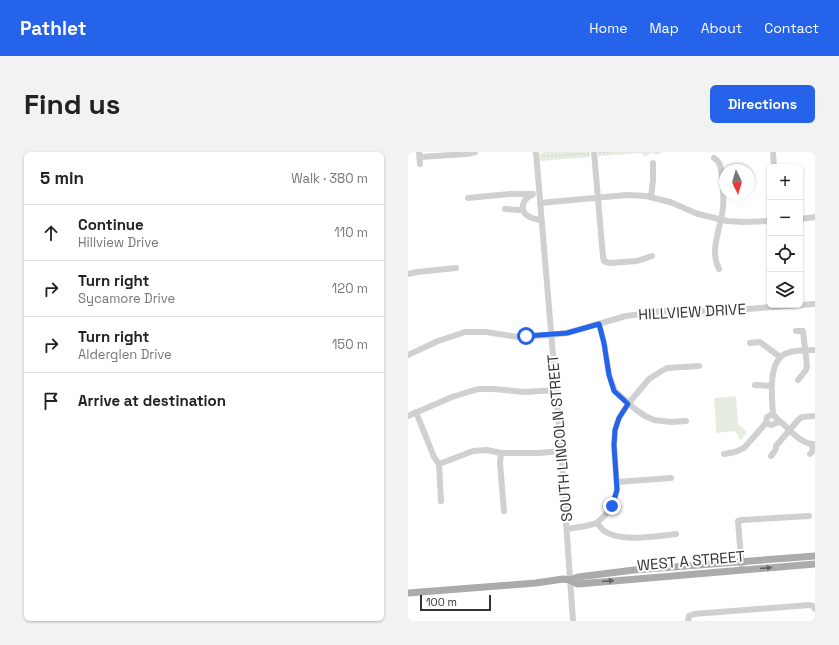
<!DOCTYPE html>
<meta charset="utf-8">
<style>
:root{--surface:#fff;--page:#f2f2f2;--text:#222;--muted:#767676;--line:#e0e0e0;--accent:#2563eb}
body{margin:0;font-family:"Space Grotesk",sans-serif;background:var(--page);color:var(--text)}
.controls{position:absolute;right:12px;top:12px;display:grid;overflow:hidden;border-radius:6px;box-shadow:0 1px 3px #0004}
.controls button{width:36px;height:36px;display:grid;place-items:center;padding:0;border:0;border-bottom:1px solid var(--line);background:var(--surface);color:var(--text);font:20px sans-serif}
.compass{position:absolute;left:311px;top:12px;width:36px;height:36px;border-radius:50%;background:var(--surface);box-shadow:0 1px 3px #0004;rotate:175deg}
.scale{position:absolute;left:12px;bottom:10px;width:71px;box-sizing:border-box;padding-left:4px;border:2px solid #333;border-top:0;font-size:11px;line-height:14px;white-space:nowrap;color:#333;-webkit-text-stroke:3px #fff;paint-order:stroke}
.stop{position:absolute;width:12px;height:12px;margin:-9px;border:3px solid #2563eb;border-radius:50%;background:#fff}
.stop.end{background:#2563eb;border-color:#fff;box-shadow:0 1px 4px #0008}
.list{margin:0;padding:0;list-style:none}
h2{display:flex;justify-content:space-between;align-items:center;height:52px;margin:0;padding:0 16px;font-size:17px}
h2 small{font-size:13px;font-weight:400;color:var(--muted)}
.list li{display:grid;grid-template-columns:26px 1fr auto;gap:12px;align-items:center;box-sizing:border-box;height:56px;padding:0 16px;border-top:1px solid var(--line)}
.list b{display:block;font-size:15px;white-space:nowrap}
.list p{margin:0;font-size:13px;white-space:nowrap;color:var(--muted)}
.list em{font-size:13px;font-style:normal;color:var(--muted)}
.icon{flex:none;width:22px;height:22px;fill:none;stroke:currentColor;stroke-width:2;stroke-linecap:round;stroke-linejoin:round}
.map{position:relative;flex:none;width:407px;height:469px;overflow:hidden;border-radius:6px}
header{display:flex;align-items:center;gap:24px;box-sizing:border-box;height:56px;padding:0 20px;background:var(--accent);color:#fff}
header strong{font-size:19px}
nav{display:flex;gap:22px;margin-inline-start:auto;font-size:14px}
.intro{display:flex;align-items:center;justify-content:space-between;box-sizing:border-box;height:96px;padding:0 24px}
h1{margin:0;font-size:28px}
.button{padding:10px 18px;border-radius:6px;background:var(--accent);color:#fff;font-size:14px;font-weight:700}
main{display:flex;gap:24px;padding:0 24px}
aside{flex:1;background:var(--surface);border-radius:6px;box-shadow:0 1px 3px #0004}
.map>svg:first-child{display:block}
.green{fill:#e6ecdf}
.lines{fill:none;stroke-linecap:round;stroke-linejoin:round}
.path{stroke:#cdcdcd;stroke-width:1;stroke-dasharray:2 2;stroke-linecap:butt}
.minor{stroke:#d0d0d0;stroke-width:6}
.major{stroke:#ababab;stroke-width:7}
.oneway{fill:#636363}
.route{stroke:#2563eb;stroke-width:5}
.labels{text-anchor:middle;stroke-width:4;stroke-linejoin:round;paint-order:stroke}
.street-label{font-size:15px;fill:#333;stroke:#fff}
</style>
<header>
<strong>Pathlet</strong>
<nav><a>Home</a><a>Map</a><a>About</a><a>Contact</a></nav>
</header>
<div class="intro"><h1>Find us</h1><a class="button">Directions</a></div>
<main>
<aside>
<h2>5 min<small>Walk · 380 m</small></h2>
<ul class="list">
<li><svg class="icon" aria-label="ahead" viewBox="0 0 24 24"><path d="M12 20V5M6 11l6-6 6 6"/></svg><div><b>Continue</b><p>Hillview Drive</p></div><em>110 m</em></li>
<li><svg class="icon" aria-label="right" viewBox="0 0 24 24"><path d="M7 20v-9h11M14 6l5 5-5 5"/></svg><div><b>Turn right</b><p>Sycamore Drive</p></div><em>120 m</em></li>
<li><svg class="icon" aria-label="right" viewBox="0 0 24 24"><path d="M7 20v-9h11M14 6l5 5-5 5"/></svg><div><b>Turn right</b><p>Alderglen Drive</p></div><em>150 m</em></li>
<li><svg class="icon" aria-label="arrive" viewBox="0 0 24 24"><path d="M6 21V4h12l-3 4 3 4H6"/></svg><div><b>Arrive at destination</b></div></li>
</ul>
</aside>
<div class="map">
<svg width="407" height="469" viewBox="0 0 407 469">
<rect width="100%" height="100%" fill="#fff"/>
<g class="green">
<path d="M138 0H182V5L132 9V1Z"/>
<path d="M190 0H254L250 3C245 0 241 1 237 5L233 1 190 4Z"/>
<path d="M328 244 330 272 339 280 333 288 330 286 331 284 326 279 308 281V273L306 246Z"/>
</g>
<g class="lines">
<g class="path">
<path d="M191 1 203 0"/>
<path d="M135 4H149L166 2H181"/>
</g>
<g class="minor">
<path d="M11 0 12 12"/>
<path d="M128 0 153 299 165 469"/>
<path d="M186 0 195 105 196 109 198 110 202 111 229 109 244 104"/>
<path d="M365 0 366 15"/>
<path d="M12 5 59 2 67 0"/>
<path d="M306 6C313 10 313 17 314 25 315 35 316 46 315 56 313 75 301 98 311 117"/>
<path d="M124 43C119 45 116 48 115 53 113 64 125 67 133 68"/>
<path d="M243 45 245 28V11"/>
<path d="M60 46 102 42H125"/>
<path d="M132 51 219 43 238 44 262 50 290 62 319 69 336 70 362 69"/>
<path d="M97 57 111 58 115 57"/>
<path d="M392 67 407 65"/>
<path d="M0 122 9 120 48 116"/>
<path d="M191 172 196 191 201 223 207 239 227 257 237 264 246 268 263 270 278 269"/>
<path d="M388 179H395L399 214 398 218 390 228"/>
<path d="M342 191 352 190 372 205"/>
<path d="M407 198C398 198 387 198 379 201 359 208 364 246 365 262 368 265 370 269 374 271 383 279 394 293 407 292"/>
<path d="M0 203 30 189 57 180H78L110 185 143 183 159 181 218 164 241 161 253 159H311L407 152"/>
<path d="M347 233 363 234"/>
<path d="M8 260 26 305 31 312 33 349"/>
<path d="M0 264 44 245 70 237H85L117 240 148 238"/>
<path d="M358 271 363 273 371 270"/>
<path d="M93 301 92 311 96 359"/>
<path d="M316 302 327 300 336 296 358 271 359 265 365 262"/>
<path d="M402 302 405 299 404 292"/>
<path d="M363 304 368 297V294L391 267 394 265 407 264"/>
<path d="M31 312 65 299 79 298 93 301H131L153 299"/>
<path d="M209 330 263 326"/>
<path d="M189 371C191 373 193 376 195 378 211 391 249 384 268 382"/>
<path d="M159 377 178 374 189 371 198 362 204 354 209 338 206 293 207 278 211 266 220 252 241 227 252 220 259 216 291 214"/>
<path d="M334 418 330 369 334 368 401 364"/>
<path d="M280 469 281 464 286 462 402 453 405 454 407 457"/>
</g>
<g class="major">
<path d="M162 428 170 425 226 418 407 404"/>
<path d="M0 441 128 431 155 427 162 428 170 432 407 412"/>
</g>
</g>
<defs><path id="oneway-solid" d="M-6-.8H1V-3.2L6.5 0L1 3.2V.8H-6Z"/></defs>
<g class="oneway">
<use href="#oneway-solid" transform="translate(358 416) rotate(-5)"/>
<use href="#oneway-solid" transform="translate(200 429) rotate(-5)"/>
</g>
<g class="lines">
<path class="route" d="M118 184 159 181 191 172 196 191 201 223 206 239 220 252 211 266 207 278 206 293 209 338 204 354"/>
</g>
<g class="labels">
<g class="street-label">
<text transform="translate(284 160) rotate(-3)" y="5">HILLVIEW DRIVE</text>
<text transform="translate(152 286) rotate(-95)" y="5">SOUTH LINCOLN STREET</text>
<text transform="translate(283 409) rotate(-5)" y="5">WEST A STREET</text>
</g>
</g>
</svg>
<div class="controls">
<button>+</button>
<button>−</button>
<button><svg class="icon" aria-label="locate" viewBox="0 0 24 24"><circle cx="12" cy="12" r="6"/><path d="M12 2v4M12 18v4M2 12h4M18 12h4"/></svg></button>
<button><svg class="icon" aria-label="layers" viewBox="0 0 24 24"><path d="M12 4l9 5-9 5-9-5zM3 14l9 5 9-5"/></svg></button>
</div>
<svg class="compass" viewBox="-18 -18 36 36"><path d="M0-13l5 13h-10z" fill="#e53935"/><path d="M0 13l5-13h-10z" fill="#767676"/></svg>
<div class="scale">100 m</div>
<div class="stop" style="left:118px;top:184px"></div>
<div class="stop end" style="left:204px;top:354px"></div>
</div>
</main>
